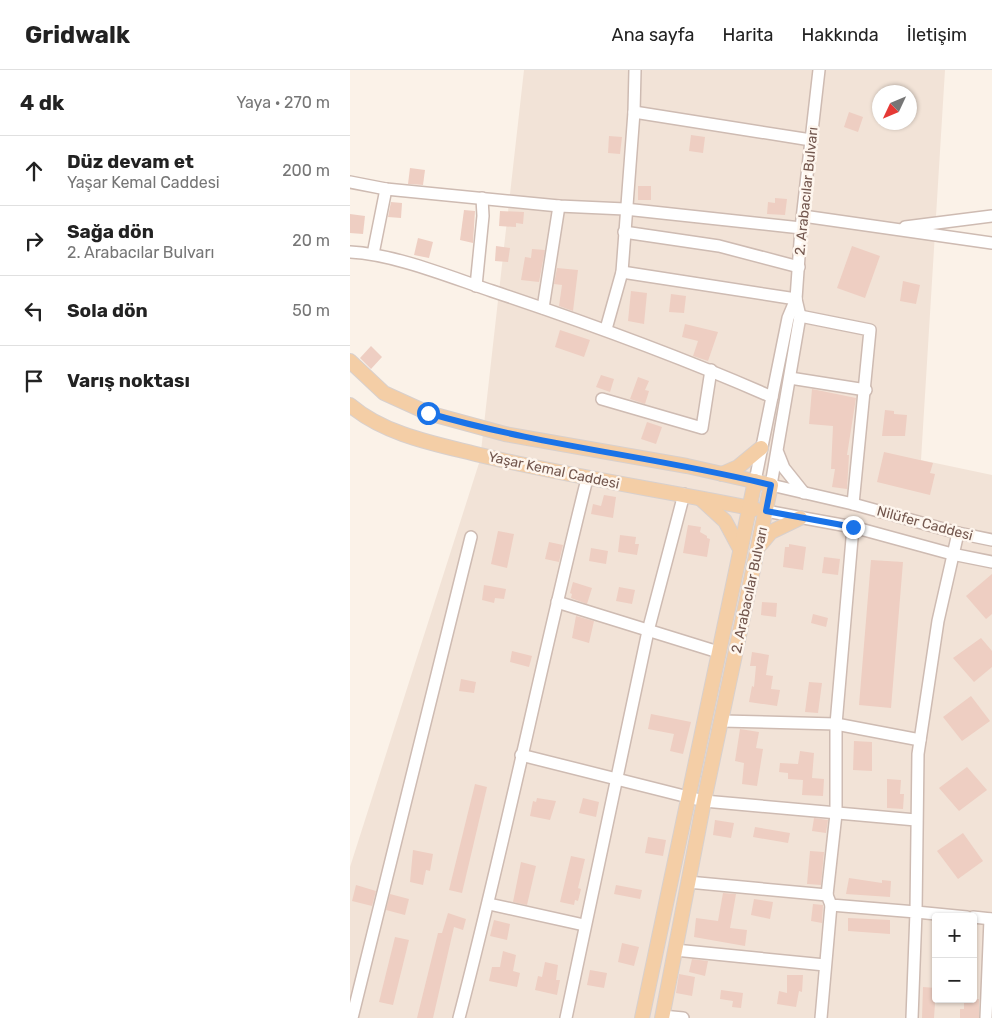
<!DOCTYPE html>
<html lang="tr">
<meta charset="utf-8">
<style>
:root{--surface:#fff;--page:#f6f6f6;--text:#222;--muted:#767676;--line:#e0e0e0}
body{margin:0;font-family:Rubik,sans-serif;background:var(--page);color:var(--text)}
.controls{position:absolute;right:15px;bottom:15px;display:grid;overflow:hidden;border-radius:5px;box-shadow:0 1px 4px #0004}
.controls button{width:45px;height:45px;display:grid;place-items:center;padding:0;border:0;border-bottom:1px solid var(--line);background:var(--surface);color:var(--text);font:25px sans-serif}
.compass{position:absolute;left:522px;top:15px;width:45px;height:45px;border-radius:50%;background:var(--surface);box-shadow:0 1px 4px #0004;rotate:226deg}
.stop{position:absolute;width:15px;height:15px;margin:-11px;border:4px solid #1a73e8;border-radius:50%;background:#fff}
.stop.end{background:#1a73e8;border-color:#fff;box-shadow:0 1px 5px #0008}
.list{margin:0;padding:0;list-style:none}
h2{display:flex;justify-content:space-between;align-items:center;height:65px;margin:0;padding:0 20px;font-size:21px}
h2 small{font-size:16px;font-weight:400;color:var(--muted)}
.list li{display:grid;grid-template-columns:32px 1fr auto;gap:15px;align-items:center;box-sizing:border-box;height:70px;padding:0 20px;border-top:1px solid var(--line)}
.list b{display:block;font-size:19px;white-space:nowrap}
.list p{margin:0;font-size:16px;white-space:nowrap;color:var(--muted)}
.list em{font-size:16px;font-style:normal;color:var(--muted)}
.icon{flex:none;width:28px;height:28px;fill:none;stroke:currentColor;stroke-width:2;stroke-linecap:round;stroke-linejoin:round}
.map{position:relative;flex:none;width:642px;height:948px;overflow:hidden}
header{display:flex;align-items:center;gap:30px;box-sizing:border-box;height:70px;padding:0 25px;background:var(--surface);border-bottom:1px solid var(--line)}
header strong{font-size:24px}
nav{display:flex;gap:28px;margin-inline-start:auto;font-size:18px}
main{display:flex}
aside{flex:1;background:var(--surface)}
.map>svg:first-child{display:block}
.residential{fill:#f2e3d7;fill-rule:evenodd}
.building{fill:#eecec2}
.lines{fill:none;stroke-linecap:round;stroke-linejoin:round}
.minor-casing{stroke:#cebbb2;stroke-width:14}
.major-casing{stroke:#d8d0cd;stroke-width:16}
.minor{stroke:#fff;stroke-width:11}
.major{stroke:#f4cea6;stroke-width:14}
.route{stroke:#1a73e8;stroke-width:6}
.labels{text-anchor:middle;stroke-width:5;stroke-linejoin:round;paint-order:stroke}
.street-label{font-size:14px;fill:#73574e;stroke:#fef6ee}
</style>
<header>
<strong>Gridwalk</strong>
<nav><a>Ana sayfa</a><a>Harita</a><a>Hakkında</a><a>İletişim</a></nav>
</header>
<main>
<aside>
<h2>4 dk<small>Yaya · 270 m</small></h2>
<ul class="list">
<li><svg class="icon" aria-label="ahead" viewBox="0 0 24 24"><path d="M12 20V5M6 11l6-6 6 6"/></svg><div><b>Düz devam et</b><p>Yaşar Kemal Caddesi</p></div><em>200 m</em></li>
<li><svg class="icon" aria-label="right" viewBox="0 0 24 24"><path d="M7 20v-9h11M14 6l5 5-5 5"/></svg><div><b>Sağa dön</b><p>2. Arabacılar Bulvarı</p></div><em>20 m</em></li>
<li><svg class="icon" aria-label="left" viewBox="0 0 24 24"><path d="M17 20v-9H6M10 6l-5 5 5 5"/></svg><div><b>Sola dön</b></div><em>50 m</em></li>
<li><svg class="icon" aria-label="arrive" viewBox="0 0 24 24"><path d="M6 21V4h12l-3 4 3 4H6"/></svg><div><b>Varış noktası</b></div></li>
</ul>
</aside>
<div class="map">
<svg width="642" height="948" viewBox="0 0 642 948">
<rect width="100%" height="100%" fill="#fbf2e8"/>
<path class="residential" d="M174 0H595L571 390 642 405V948H0V797L130 390ZM530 22H560V52H530ZM586 847H623V929H586Z"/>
<g class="building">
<path d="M499 42 513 47 508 62 494 57Z"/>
<path d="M341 65 355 67 353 83 339 81Z"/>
<path d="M259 66 272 67 270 84 258 83Z"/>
<path d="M60 98 75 100 73 115 58 114Z"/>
<rect x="288" y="116" width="13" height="14"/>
<path d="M425 128 437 129 435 145 417 144 418 132 425 133Z"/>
<path d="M41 132 52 133 51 148 38 147Z"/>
<path d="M114 140 125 141 123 173 110 170Z"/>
<path d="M150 141 174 142 173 154 166 153V157L149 156Z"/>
<path d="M0 144 15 146 13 164 0 163Z"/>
<path d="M68 168 83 172 79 188 64 185Z"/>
<path d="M146 176 160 178 158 192 145 191Z"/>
<path d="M502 176 530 186 515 228 487 218Z"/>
<path d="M182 179 195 180 189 212 171 210 175 187 181 188Z"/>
<path d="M207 198 228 200 223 241 209 236 212 215 204 214Z"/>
<path d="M553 211 570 215 566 234 550 231Z"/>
<path d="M281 221 297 223 294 254 278 251Z"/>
<path d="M321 224 336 226 334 243 319 242Z"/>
<path d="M335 254 368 262 358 291 343 286 348 271 332 267Z"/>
<path d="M210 260 240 270 234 287 205 277Z"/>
<path d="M21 276 32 287 21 299 10 288Z"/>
<path d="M251 305 264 309 260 322 246 317Z"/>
<path d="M288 307 299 311 295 320 299 321 295 334 280 329Z"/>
<path d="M462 319 506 328 497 385H499L497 419 482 417 485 399H481L483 356 459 354Z"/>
<path d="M535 340 544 341V344L557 345 555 366H532Z"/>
<path d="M297 352 312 357 306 374 291 369Z"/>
<path d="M534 382 583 393 580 403 585 404 580 425 527 412Z"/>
<path d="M254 425 266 427 263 448 241 444 243 434 251 436Z"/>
<path d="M338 455 351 457 350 462 357 466V468L360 469 357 487 333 483Z"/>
<path d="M148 461 164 464 157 498 141 494Z"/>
<path d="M270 465 286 467 285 474H289L287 485 268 482Z"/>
<path d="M199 472 213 475 209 492 195 489Z"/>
<path d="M439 474 456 477 453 500 433 497 435 477H439Z"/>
<path d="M241 478 258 481 256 494 239 491Z"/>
<path d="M474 487 490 489 488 505 472 503Z"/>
<path d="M521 490 553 492 541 638 509 635Z"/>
<path d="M642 504V544L636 549 616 526Z"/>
<path d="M223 512 242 518 237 534 221 528 222 524 220 523Z"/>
<path d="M134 515 156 519 154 529 145 528 144 533 132 530Z"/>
<path d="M269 517 285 520 282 534 266 531Z"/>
<path d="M412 532 427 533 426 547 411 545Z"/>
<path d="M463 544 478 548 476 557 461 553Z"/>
<path d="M226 546 244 551 239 573 222 568Z"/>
<path d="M631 568 642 581V597L624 612 603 588Z"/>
<path d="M162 581 182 586 179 597 160 592Z"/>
<path d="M402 582 419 585 416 605 423 606 421 619 430 620 427 636 399 632 402 616 404 617 406 596H400Z"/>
<path d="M111 609 126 612 124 623 109 621Z"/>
<path d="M459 612 472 613 468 643 455 642Z"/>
<path d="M621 626 640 651 612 671 593 647Z"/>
<path d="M301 644 341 652 333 684 320 681 324 664 298 659Z"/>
<path d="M390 659 409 662 406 678 413 679 407 716 392 714 394 693 385 691Z"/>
<path d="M504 671 522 672V701L503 700Z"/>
<path d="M450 681 464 683 462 708 474 709 473 726 452 725 453 710 438 709V703L429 702 430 693 448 694Z"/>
<path d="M617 697 637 720 609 741 589 718Z"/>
<path d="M537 709 551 710 550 724H554L553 739 537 738Z"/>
<path d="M125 714 137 717 112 823 99 820Z"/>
<path d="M187 728 206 731 200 750 180 746 183 731 186 732Z"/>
<path d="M233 728 249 732 246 747 229 743Z"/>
<path d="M464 748 478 750 476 763 462 761Z"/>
<path d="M365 750 384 753 381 768 363 765Z"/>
<path d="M405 757 440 763 438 773 403 767Z"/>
<path d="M613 763 633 791 608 809 587 781Z"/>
<path d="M298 767 316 770 313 786 295 783Z"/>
<path d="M63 780 83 784 80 801 76 800 73 815 60 812Z"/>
<path d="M460 781 474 782 471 815 457 814Z"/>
<path d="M221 786 235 789 228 818 231 819 228 831 225 830 224 835 210 832Z"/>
<path d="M171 792 186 796 177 835 163 832Z"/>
<path d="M499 808 532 813V810L541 811 540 827 496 824Z"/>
<path d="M6 815 26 821 22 836 2 831Z"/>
<path d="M266 815 292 820 290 829 264 824Z"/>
<path d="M373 823 386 824 380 858 397 860 395 876 344 867 346 848 368 851Z"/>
<path d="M40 824 59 829 55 845 36 840Z"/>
<path d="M404 829 423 832 420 849 401 845Z"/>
<path d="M463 834 473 835 472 853 461 851Z"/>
<path d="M98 843 116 849 113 860 104 857 83 948H67L88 863H92Z"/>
<path d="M498 848 540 850V864L498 861Z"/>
<path d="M144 850 160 854 157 870 140 866Z"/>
<path d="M45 867 59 870 43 935 29 932Z"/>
<path d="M272 873 289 877 284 896 268 892Z"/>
<path d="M153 881 166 885 163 901 170 903 167 917 139 911 142 897H150Z"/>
<path d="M342 889 358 891 355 906 339 902Z"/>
<path d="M195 892 208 895 206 910H210L207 925 185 920 188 906 192 907Z"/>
<path d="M240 900 257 903 254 918 237 915Z"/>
<path d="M329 904 345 907 342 926 326 923Z"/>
<path d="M437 905H453L452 922 449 921 446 937 427 934 429 921 437 923Z"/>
<path d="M573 917 586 918 584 948H572Z"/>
<path d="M371 920 393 923 391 938 382 937 383 931 370 929Z"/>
<path d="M614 929H629V948H610V939H614Z"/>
</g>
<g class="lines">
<defs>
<g id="minor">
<path d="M469 0 451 158 446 229 450 246 421 415 503 434 608 463 642 470"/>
<path d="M284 42 461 70"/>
<path d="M0 112 36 119 209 136 275 139 451 158"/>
<path d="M453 146 642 173"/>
<path d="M555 157 642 146"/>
<path d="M274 162 369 176 449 197"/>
<path d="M0 182C44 184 100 207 142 221 238 253 329 286 422 327"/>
<path d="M23 184 36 119"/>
<path d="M272 202 446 229"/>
<path d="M126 216 133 146 132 128"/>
<path d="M193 238 209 136"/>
<path d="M450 246 520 260 503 434"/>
<path d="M256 259 272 202 284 42 285 0"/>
<path d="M440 308 516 320"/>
<path d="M252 329 352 358 361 300"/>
<path d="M428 383 434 398 454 423"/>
<path d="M405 411 438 248 446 229"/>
<path d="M416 441 503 457 602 484 642 492"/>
<path d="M608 463 588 551 568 684 566 842 617 847"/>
<path d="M207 532 365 581"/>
<path d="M372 651 486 654 570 670"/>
<path d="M171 685 354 731 566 750"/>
<path d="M338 812 477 825 481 835 566 842 562 948"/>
<path d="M477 825 486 744V654L503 457"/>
<path d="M139 834 234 855"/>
<path d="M623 847 642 849"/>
<path d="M325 880 475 895"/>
<path d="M312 946 333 948"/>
<path d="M2 948 121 467"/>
<path d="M109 948C156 769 192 588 237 409"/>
<path d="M216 948 298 561 334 424"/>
<path d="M471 948 481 835"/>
<path d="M636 948 640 849"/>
</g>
<g id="major">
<path d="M0 291 34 323 78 343 155 364 337 396 421 415 354 731 312 948"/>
<path d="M0 335C35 365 86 374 130 385 221 407 313 420 405 439"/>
<path d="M372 404 388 397 411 378"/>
<path d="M351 429 375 451 390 479"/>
<path d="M411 474 421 462 450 448"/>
<path d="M292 948 405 411"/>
</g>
</defs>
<use href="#minor" class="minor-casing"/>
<use href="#major" class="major-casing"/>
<use href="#minor" class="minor"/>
<use href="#major" class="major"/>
</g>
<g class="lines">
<path class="route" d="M78 343C191 376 307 387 421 415L416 441 503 457"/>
</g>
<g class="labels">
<g class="street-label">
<text transform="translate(456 121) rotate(-84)" y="5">2. Arabacılar Bulvarı</text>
<text transform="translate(204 400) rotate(12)" y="5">Yaşar Kemal Caddesi</text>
<text transform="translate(575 453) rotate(15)" y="5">Nilüfer Caddesi</text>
<text transform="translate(399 520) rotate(-78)" y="5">2. Arabacılar Bulvarı</text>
</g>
</g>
</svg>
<div class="controls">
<button>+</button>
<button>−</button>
</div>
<svg class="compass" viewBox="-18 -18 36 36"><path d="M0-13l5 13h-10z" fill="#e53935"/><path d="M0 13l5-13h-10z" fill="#767676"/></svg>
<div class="stop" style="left:78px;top:343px"></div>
<div class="stop end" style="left:503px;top:457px"></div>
</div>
</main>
